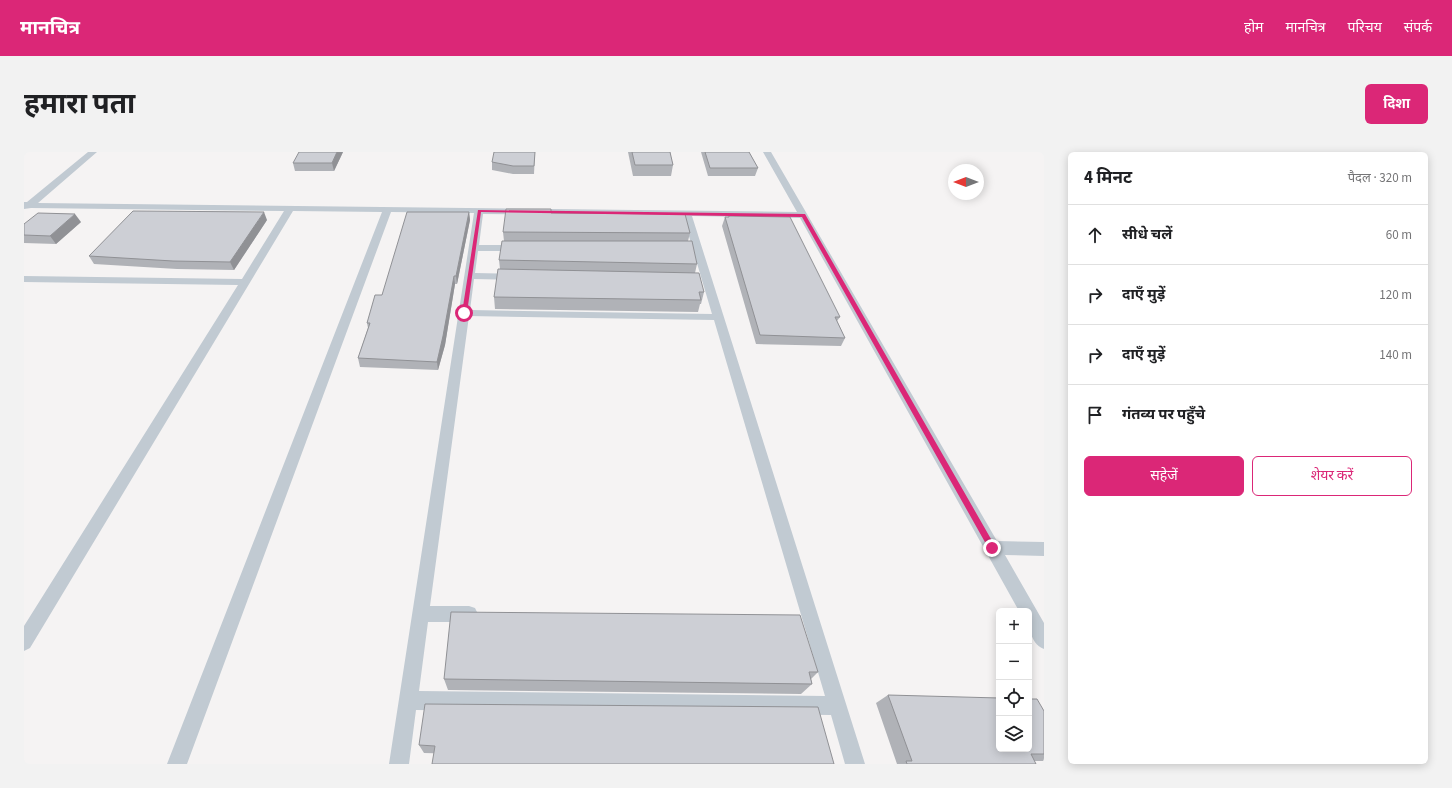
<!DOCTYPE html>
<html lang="hi">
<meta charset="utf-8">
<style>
:root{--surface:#fff;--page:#f2f2f2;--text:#202124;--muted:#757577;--line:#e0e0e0;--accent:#db2777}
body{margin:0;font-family:"Source Sans 3","Noto Sans Devanagari",sans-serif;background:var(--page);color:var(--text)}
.controls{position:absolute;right:12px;bottom:12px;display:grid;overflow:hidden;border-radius:6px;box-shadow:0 2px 10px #0003}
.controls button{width:36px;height:36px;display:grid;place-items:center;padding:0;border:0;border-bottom:1px solid var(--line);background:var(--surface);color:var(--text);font:20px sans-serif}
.compass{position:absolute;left:924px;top:12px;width:36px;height:36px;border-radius:50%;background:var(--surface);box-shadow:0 2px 10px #0003;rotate:270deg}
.stop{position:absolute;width:12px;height:12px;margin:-9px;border:3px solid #db2777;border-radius:50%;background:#fff}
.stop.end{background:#db2777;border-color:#fff;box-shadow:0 1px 4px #0008}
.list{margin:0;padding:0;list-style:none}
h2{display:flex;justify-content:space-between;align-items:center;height:52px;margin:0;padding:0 16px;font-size:17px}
h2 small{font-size:13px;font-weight:400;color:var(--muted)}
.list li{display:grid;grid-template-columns:26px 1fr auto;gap:12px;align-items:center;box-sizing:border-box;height:60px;padding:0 16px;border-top:1px solid var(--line)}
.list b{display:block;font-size:15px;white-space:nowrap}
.list em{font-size:13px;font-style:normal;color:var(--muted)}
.actions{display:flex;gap:8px;padding:12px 16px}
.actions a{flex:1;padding:9px 0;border:1px solid var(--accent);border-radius:6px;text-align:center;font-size:14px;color:var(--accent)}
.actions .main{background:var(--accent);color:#fff}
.icon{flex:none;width:22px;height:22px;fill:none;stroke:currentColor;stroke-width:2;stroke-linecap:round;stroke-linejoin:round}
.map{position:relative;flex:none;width:1020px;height:612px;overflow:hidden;border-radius:6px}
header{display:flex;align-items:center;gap:24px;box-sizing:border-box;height:56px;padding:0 20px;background:var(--accent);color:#fff}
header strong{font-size:19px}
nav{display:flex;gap:22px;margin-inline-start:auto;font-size:14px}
.intro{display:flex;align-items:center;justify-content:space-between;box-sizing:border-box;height:96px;padding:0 24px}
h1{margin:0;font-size:28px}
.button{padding:10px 18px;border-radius:6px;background:var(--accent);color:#fff;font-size:14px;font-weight:700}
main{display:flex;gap:24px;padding:0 24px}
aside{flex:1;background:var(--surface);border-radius:6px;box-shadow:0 2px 10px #0003}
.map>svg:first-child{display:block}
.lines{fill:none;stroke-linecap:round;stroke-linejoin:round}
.service{fill:#c1cad2;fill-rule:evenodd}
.wall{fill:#b0b2b7}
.shaded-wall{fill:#909195}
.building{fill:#cdcfd5;stroke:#909195}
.route{fill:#db2777}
</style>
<header>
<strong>मानचित्र</strong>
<nav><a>होम</a><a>मानचित्र</a><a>परिचय</a><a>संपर्क</a></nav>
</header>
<div class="intro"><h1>हमारा पता</h1><a class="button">दिशा</a></div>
<main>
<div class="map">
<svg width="1020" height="612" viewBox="0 0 1020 612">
<rect width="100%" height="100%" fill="#f5f3f3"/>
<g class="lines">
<path class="service" d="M64 0H73L14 51 773 60 739 0H747L973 389 1020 390V404L981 403 1020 471V497C1005 491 1005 473 1005 459H995L776 66 668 64 841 612H821L807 563 392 558 385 612H365L450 61 367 60 163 612H143L358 60 269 59 6 496 0 499V474L214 133 0 130V124L218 127 260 59 7 56 0 57V50H3ZM459 62 659 64 688 162 446 158 450 127 492 128 497 125 492 122 451 121 454 99H495L500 96 495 93H455ZM445 164 690 168 801 544 395 539 404 470H445L451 468 454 462 451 456 445 454H406Z"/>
</g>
<g class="wall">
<path d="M319 0 310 19H271L269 11Z"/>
<path d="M511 0 510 22H489L468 18V10Z"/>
<path d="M604 0H646L649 13 647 24H609Z"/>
<path d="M677 0H725L734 16 731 24H684Z"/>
<path d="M445 60 446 68 433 132H431L421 193 414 218 336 215 334 206 344 176 343 171 358 143Z"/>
<path d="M527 61 666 81 664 89 673 112 671 121 680 140 677 152H676L674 160 471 157 470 145 476 117 475 108 480 89 479 80Z"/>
<path d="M705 64 816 165 813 169 821 186 817 194 732 192 698 74 701 65H704Z"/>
<path d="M243 68 210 118 153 117 70 112 65 104Z"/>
<path d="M57 70 32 92 0 91V72Z"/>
<path d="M794 520 787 527 788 532 777 542 424 538 420 527Z"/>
<path d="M864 543 1020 559V609H1010L1012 612H873L852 551Z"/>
<path d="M395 593 810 612 400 601Z"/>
</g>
<g class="shaded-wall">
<path d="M313 0H319L310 19 308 11Z"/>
<path d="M240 60 243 68 210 118 206 110Z"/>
<path d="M445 60 446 68 433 132 432 124Z"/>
<path d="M51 62 57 70 32 92 26 84Z"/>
<path d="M430 124 431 132 421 193 414 218 413 210Z"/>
</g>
<g class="building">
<path d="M275 0H313L308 11H269Z"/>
<path d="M470 0H511L510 14H489L468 10Z"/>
<path d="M608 0H646L649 13H611Z"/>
<path d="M681 0H725L734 16H686Z"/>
<path d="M482 57H527V61L661 62 666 81 479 80Z"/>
<path d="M109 59 240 60 206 110 149 109 65 104Z"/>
<path d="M383 60H445L432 124H430L419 184 413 210 334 206 346 171H343L351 143H358Z"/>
<path d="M14 61 51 62 26 84 0 83V72Z"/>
<path d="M705 64 766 65 816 165H811L821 186 736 183 701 65H705Z"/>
<path d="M478 89H668L673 112 475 108Z"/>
<path d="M474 117 675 121 680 140H675L677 148 470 145Z"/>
<path d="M427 460 776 463 794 520H785L788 532 420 527Z"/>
<path d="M864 543 975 546V597H1005V547H1013L1020 559V602H1007L1012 612H883L882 609H888Z"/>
<path d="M401 552 794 555 810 612H408L411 594 395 593Z"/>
</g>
<path class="route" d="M454 58 781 62 971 394V399H966L778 65 457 60 443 161 440 163 438 161Z"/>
</svg>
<div class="controls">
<button>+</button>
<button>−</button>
<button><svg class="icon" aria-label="locate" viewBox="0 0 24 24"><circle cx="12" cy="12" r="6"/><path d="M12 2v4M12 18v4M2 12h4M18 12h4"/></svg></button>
<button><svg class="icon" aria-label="layers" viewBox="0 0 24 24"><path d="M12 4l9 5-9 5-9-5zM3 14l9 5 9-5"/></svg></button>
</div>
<svg class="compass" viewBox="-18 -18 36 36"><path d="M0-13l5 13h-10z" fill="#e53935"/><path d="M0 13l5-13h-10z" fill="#757577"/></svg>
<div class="stop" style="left:440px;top:161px"></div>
<div class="stop end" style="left:968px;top:396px"></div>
</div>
<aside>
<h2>4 मिनट<small>पैदल · 320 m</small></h2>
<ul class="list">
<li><svg class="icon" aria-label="ahead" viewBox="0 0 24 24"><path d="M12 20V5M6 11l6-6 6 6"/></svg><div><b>सीधे चलें</b></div><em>60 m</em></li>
<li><svg class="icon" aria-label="right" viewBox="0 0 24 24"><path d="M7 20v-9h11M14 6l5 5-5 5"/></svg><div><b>दाएँ मुड़ें</b></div><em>120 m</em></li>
<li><svg class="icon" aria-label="right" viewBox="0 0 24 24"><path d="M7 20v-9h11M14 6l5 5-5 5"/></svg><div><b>दाएँ मुड़ें</b></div><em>140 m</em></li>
<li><svg class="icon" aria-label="arrive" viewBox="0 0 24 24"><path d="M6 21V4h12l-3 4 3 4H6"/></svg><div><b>गंतव्य पर पहुँचे</b></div></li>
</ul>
<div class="actions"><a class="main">सहेजें</a><a>शेयर करें</a></div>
</aside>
</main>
